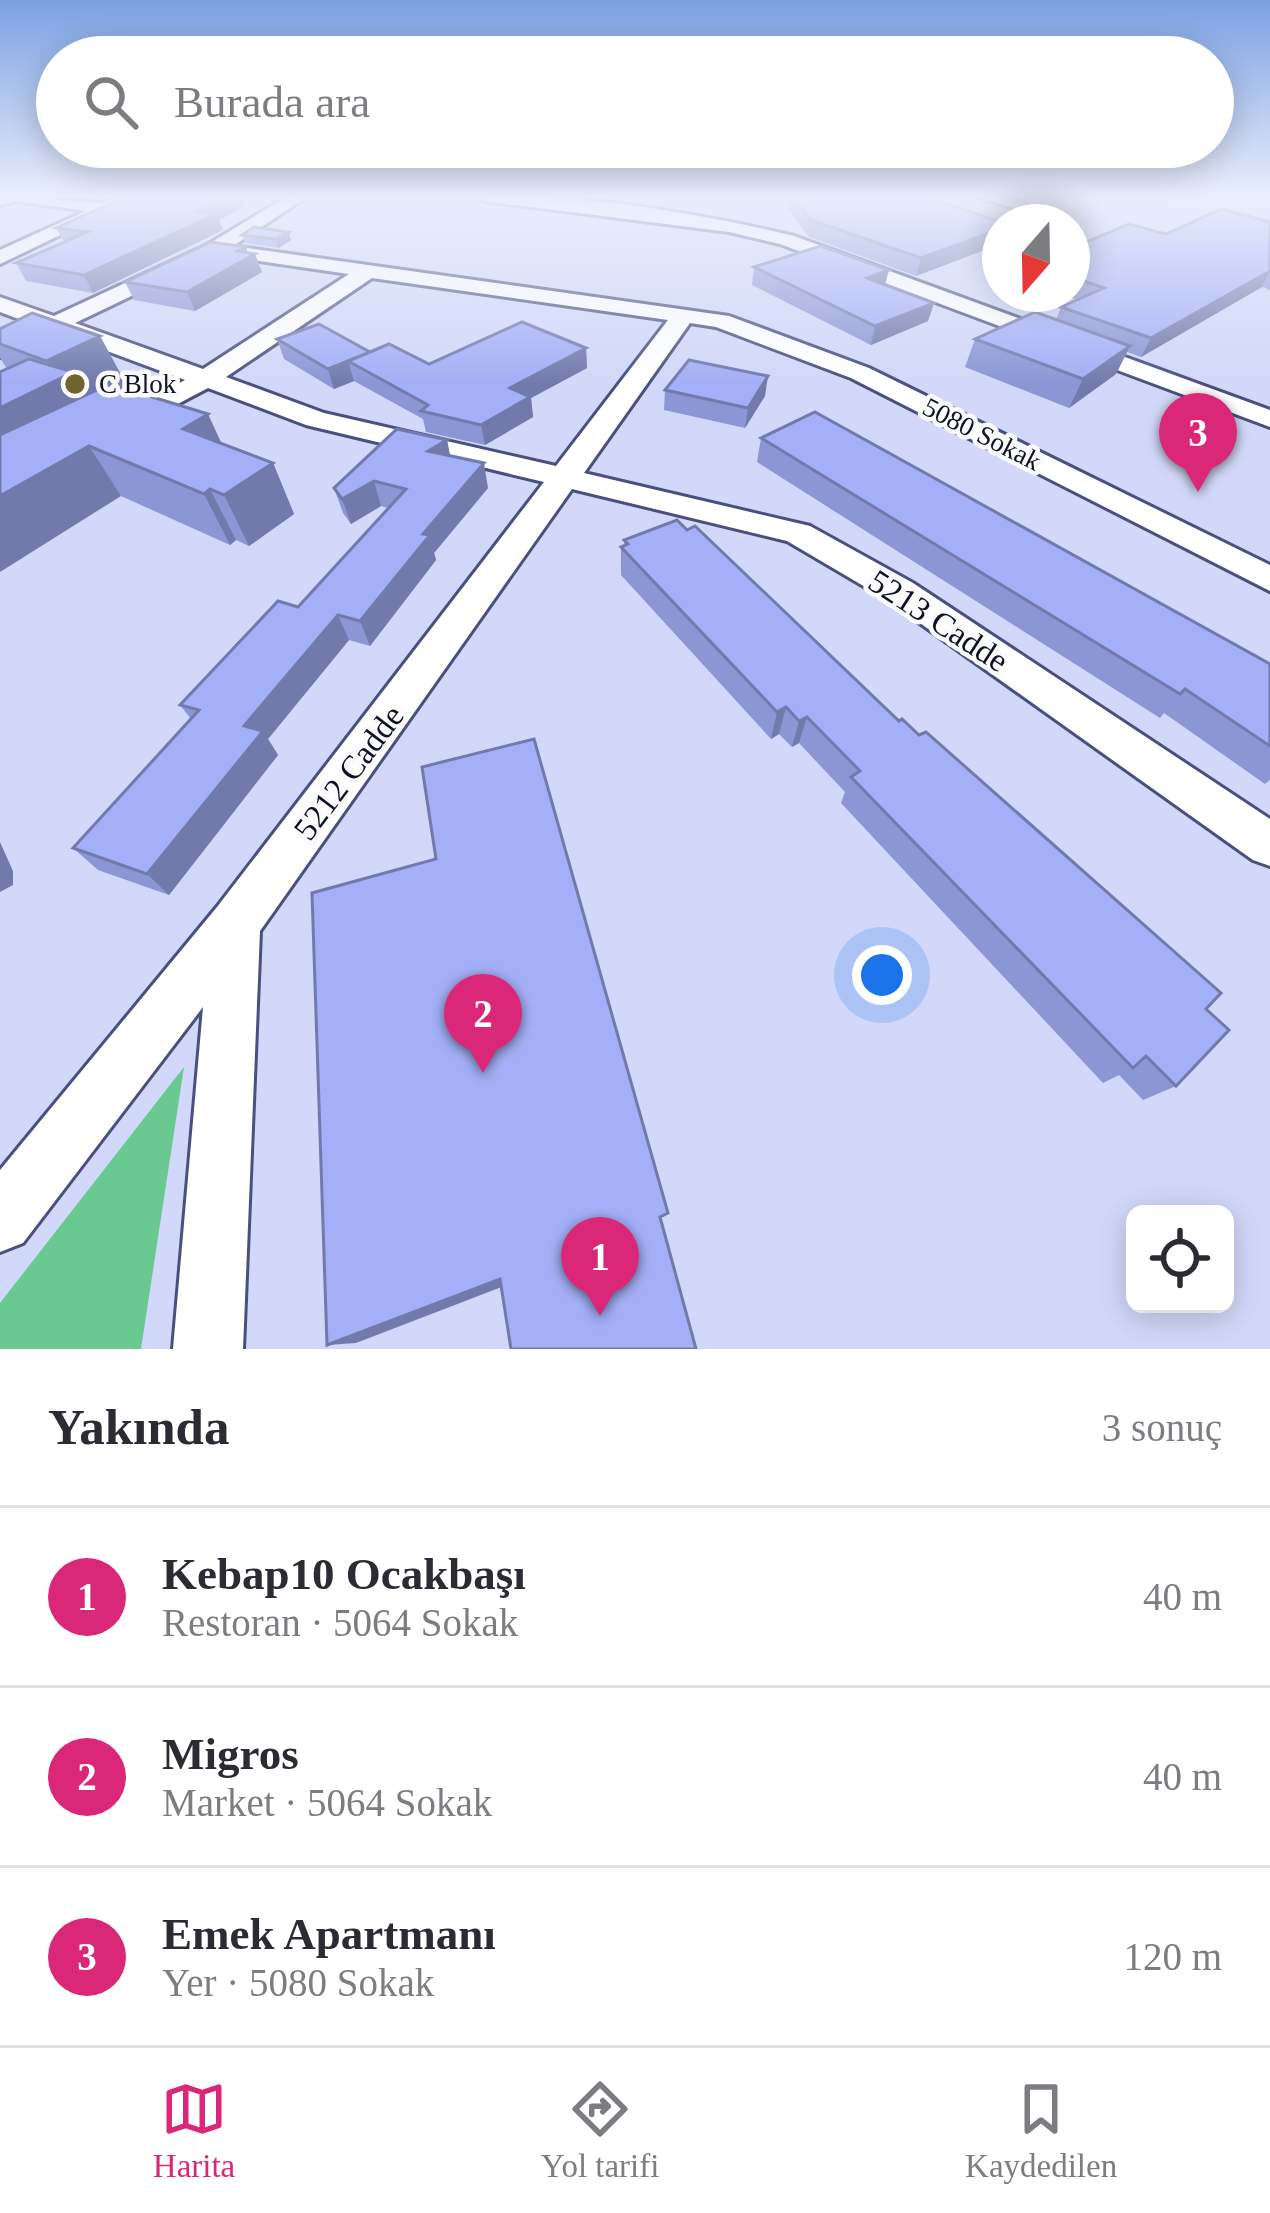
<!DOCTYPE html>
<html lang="tr">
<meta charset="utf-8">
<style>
:root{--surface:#fff;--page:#f7f7f7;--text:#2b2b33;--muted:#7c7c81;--line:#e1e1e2;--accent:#db2777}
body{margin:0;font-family:"Times New Roman",serif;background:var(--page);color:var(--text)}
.controls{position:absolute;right:36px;bottom:36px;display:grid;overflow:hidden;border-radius:18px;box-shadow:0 6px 30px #0003}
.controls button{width:108px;height:108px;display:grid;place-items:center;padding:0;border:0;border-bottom:3px solid var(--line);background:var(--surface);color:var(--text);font:60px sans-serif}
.compass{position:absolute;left:982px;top:204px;width:108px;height:108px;border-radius:50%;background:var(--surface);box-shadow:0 6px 30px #0003;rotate:200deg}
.you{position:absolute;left:882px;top:975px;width:42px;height:42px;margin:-30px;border:9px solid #fff;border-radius:50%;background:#1a73e8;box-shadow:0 0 0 18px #1a73e833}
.badge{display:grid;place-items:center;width:78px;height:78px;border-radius:50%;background:var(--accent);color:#fff;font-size:39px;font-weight:700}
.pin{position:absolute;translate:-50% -99px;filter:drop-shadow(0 3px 6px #0008)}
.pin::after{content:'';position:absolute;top:63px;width:42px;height:36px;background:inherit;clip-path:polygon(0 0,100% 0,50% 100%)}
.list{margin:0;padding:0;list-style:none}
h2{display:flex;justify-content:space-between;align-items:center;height:156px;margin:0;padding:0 48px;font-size:51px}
h2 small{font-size:39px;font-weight:400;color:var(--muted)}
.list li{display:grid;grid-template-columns:78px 1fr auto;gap:36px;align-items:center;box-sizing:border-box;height:180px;padding:0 48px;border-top:3px solid var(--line)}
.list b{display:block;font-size:45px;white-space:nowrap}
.list p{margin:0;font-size:39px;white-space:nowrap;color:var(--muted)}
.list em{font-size:39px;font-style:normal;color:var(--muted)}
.icon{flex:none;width:66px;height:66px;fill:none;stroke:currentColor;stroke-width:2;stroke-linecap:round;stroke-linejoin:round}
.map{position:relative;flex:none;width:1270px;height:1349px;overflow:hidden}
.search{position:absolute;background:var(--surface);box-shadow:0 6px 30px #0003;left:36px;right:36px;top:36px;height:132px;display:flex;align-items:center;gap:30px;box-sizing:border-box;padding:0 42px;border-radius:66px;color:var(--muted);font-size:45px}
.sheet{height:696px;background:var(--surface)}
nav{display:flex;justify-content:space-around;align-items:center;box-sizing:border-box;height:168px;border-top:3px solid var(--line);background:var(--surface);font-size:33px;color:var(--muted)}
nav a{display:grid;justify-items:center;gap:6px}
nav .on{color:var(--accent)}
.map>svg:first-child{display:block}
.green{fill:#6ac991}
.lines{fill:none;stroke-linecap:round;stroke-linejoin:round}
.street-casing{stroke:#49507e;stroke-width:6}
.street{fill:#fff;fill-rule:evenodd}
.wall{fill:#8c96d4}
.shaded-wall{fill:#727aac}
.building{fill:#a3aff6;stroke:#727aac;stroke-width:3}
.poi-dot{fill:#6f6330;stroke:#fbfbfb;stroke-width:4.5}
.labels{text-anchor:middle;stroke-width:9;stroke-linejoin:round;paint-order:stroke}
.far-poi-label{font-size:27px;fill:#0f1224;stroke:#fbfbfb;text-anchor:start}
.far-street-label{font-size:27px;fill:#0f1224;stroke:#fbfbfb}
.street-label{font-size:33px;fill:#0f1224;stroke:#fbfbfb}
</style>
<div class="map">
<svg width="1270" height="1349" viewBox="0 0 1270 1349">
<rect width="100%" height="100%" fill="#d1d8f9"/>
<path class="green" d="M184 1067 141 1349H0V1303Z"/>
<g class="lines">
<defs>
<g id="street">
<path d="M0 196 104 203 119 196H141L0 264V250L86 211 16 201 0 205Z"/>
<path d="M288 196H308L233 246 729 316 869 368 1270 565V591L851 378 716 327 690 323 584 473 810 526 913 583 1270 819V866L1253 860 889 601 787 541 572 489 260 931 243 1349H173L203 1007 23 1243 0 1252V1170L217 907 544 482 306 425 208 388 119 435 105 427 109 421 185 380 56 332 0 357V341L35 325 0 312V297L54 316 207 245ZM217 255 349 274 203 369 75 323ZM372 278 668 320 556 466 324 413 226 377Z"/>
<path d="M475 196C572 192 699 213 794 236L1270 410V427L780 244 729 232 484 201Z"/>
<path d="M976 196H1004L1028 205 1019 210Z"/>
</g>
</defs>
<use href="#street" class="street-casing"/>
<use href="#street" class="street"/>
</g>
<g class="wall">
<path d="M789 196H925L1000 222V244L916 276 809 237 787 208Z"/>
<path d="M245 206 219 220 223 230 93 293 26 281 16 263 64 242 56 228Z"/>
<path d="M1270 222V290L1262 287 1141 357 1127 352 1116 374 1069 408 965 367 975 339 1056 320 1061 307 1078 300 1063 294H1072V248Z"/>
<path d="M242 235 291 240 279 248 245 243Z"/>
<path d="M754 267 885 284 934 303 928 321 871 345 752 285Z"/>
<path d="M262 272 195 311 134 300 125 282Z"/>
<path d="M0 329 100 336 126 384 120 387 222 444 273 463 294 514 249 546 236 540 230 545 121 496 7 369 0 358Z"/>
<path d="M277 339 370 352 429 364 586 348 587 368 531 398 533 417 485 445 426 432 423 419 354 381 334 389 284 359Z"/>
<path d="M665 390 765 396 745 428 664 410Z"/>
<path d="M761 438 1270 664V780L1265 784 1164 713 1160 718 757 462Z"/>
<path d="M447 440 450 456 488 488 434 553 436 560 370 646 349 640 268 739 278 755 169 895 98 870 73 848 191 719 180 705 298 607 388 508 381 506 351 524 343 513 334 488Z"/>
<path d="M624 540 899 721 1206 1009 1176 1086 1143 1100 1119 1075 1103 1083 841 803 845 792 799 743 792 747 779 734 771 739 621 575V547L624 546Z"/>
</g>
<g class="shaded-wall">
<path d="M228 196H241L245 206 219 220 223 230 93 293 84 275Z"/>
<path d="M1000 229V244L916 276 921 258Z"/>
<path d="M289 232 291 240 279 248 276 239Z"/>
<path d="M246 247 249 258 255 254 262 272 195 311 187 292Z"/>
<path d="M889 270 884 288 867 278Z"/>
<path d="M1270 271 1262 287 1141 357 1151 338Z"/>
<path d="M934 303 928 321 871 345 875 326Z"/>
<path d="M100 336 126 384 90 401 0 477V408L57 380 46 361Z"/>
<path d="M1130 346 1116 374 1069 408 1083 379Z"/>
<path d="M586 348 587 368 531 398 533 417 485 445 481 425 510 388Z"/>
<path d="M348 361 354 381 334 389 328 369Z"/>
<path d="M768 376 765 396 745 428 748 408Z"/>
<path d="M208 414 231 464 183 429Z"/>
<path d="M447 440 452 465 428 451Z"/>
<path d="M89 446 121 496 0 572V496Z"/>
<path d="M273 463 294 514 249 546 224 495Z"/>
<path d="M484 463 488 488 434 553 436 560 370 646 360 621 423 534Z"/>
<path d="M374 481 381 506 351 524 342 499Z"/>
<path d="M210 489 236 540 230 545 204 494Z"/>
<path d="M338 615 349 640 268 739 278 755 169 895 147 874 244 726Z"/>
<path d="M786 707 779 734 771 739 777 712Z"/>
<path d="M807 717 799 743 792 747 799 721Z"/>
<path d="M0 842 13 871V885L0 892Z"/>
<path d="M500 1279 512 1283 356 1343 327 1345Z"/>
</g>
<g class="building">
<path d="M127 196H228L198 211 216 214 84 275 16 263 87 232 56 228Z"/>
<path d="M792 196H925L1000 222V229L921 258 811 220Z"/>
<path d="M1221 209 1270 222V271L1151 338 1061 307 1104 288 1072 277V248L1129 224 1166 234Z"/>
<path d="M254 227 289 232 276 239 242 235Z"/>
<path d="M211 242 246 247 238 251 255 254 187 292 125 282Z"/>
<path d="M821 246 889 270 867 278 934 303 875 326 754 267Z"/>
<path d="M1035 312 1130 346 1083 379 975 339Z"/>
<path d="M32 313 100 336 46 361 0 344V329Z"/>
<path d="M522 322 586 348 510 388 530 397 481 425 421 411 428 405 348 361 389 344 429 364Z"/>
<path d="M319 324 370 352 328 369 277 339Z"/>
<path d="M29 359 73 372 0 408V372Z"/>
<path d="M689 360 768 376 748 408 665 390Z"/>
<path d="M110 384 208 414 183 429 273 463 224 495 210 489 204 494 89 446 0 496V435Z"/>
<path d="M815 412 1270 664V746L1185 689 1180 694 761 438Z"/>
<path d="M397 429 447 440 428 451 484 463 423 534 430 535 360 621 338 615 244 726 263 731 147 874 73 848 199 710 180 705 278 601 298 607 406 489 374 481 342 499 334 488Z"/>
<path d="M677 520 687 530 695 526 899 721 902 719 919 735 926 732 1221 993 1206 1009 1229 1030 1176 1086 1146 1056 1133 1068 851 777 860 771 807 717 799 721 786 707 777 712 621 547 628 544 624 540Z"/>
<path d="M534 739 668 1213 660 1217 696 1349H511L500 1279 327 1345 312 893 436 859 422 767Z"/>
</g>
<linearGradient id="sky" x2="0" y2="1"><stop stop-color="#7ba1e2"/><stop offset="0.51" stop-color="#eaedfc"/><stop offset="1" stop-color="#eaedfc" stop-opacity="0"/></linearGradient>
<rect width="1270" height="384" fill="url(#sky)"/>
<circle class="poi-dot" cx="75" cy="384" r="12"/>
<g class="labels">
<g class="far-poi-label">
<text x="99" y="393">C Blok</text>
</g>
<g class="far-street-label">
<text transform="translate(982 434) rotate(27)" y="9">5080 Sokak</text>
</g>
<g class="street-label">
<text transform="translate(939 620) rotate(33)" y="12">5213 Cadde</text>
<text transform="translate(348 772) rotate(-53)" y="12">5212 Cadde</text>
</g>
</g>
</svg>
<div class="controls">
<button><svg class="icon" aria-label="locate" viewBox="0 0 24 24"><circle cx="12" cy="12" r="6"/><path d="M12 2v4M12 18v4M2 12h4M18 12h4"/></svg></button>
</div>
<svg class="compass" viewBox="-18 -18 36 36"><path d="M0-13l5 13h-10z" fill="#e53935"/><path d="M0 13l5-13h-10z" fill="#7c7c81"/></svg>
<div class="you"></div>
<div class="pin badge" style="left:600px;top:1316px">1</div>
<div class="pin badge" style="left:483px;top:1073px">2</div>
<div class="pin badge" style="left:1198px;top:492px">3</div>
<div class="search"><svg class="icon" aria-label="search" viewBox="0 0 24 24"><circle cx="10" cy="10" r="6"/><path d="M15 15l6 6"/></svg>Burada ara</div>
</div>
<section class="sheet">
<h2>Yakında<small>3 sonuç</small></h2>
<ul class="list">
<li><span class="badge">1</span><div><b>Kebap10 Ocakbaşı</b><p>Restoran · 5064 Sokak</p></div><em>40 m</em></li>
<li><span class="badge">2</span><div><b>Migros</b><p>Market · 5064 Sokak</p></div><em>40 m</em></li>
<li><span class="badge">3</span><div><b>Emek Apartmanı</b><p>Yer · 5080 Sokak</p></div><em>120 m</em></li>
</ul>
</section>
<nav>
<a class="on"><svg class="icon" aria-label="map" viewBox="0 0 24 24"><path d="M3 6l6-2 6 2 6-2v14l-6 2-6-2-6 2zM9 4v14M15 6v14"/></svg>Harita</a>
<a><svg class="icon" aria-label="directions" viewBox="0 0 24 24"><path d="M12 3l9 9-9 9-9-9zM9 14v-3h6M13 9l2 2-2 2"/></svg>Yol tarifi</a>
<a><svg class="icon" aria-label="saved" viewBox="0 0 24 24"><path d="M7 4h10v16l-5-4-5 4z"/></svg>Kaydedilen</a>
</nav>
